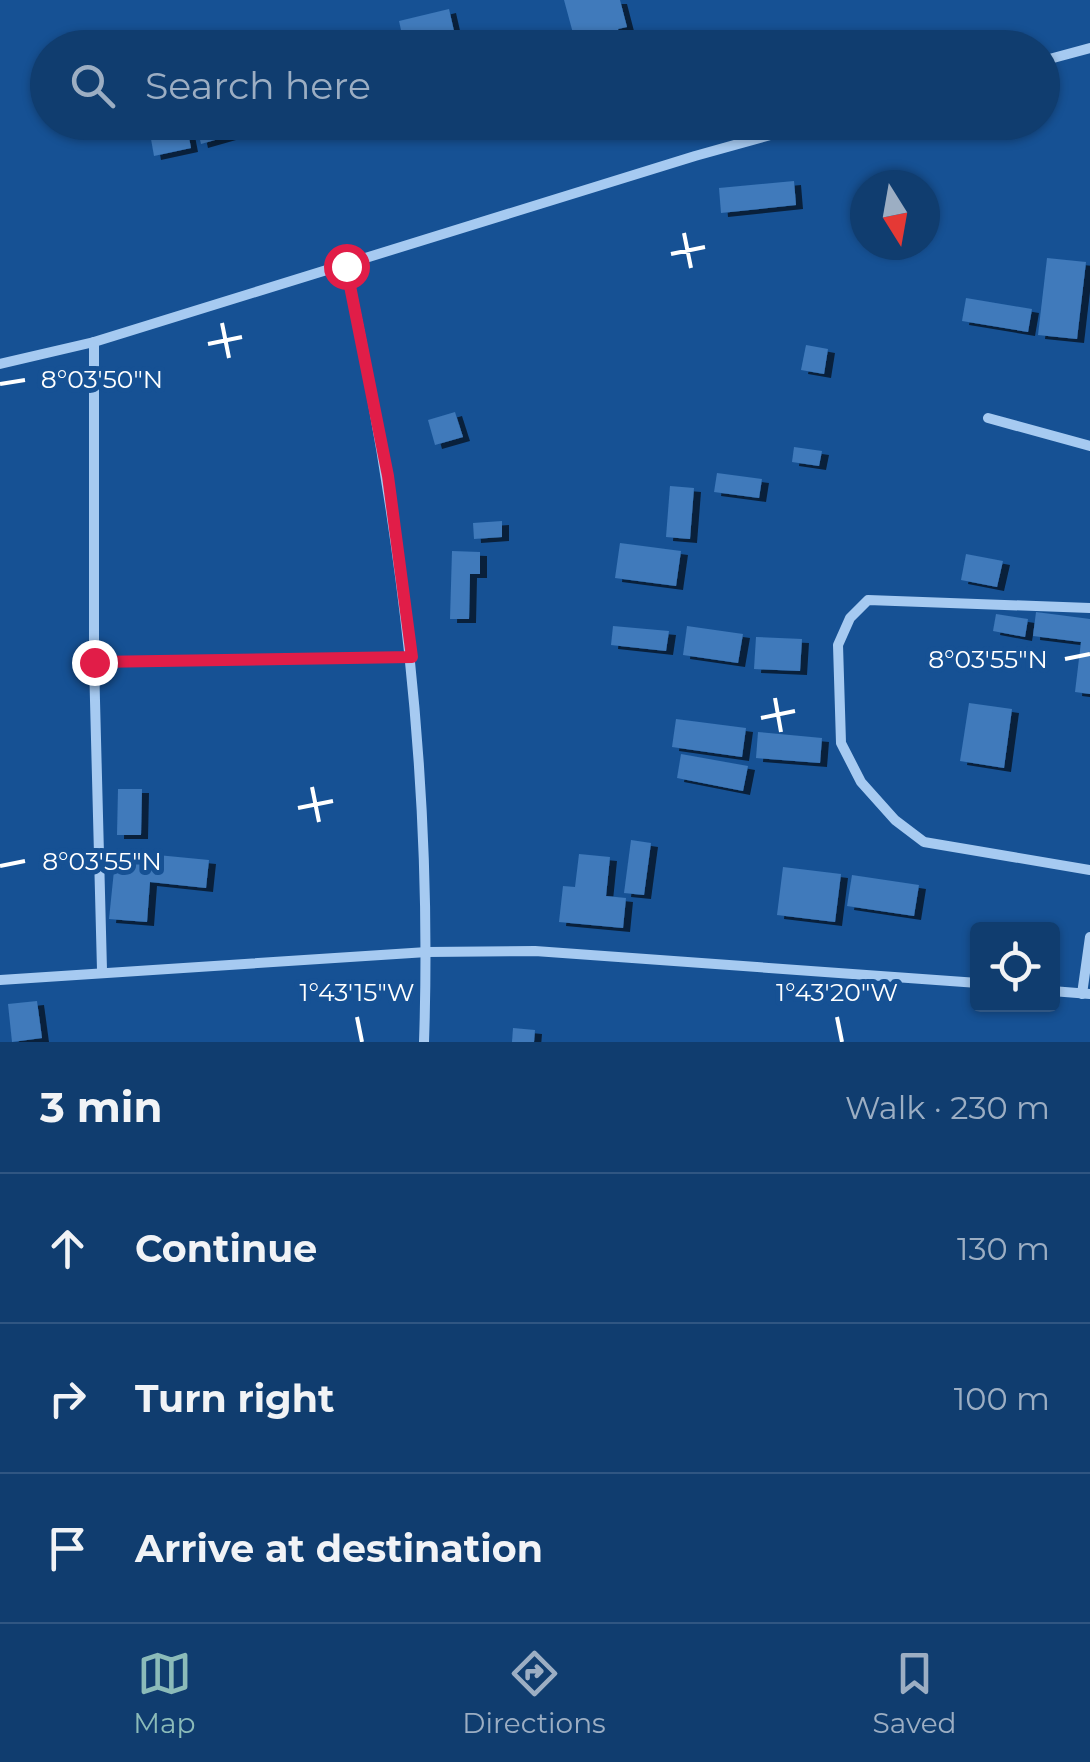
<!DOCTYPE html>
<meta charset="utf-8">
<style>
:root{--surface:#103d6f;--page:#194474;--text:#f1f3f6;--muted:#9caec3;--line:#305682;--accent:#8bbbb9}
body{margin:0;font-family:Montserrat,sans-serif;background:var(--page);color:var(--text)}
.controls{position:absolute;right:30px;bottom:30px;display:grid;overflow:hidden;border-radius:10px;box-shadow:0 2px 8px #0004}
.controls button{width:90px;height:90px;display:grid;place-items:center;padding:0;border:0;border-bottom:2px solid var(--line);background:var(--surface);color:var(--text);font:50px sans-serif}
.compass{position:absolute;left:850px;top:170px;width:90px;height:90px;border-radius:50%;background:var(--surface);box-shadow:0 2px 8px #0004;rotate:169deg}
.stop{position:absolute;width:30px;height:30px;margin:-22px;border:8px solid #e11d48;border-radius:50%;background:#fff}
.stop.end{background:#e11d48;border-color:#fff;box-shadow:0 2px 10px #0008}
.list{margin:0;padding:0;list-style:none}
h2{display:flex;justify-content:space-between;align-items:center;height:130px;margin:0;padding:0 40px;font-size:42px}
h2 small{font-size:32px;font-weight:400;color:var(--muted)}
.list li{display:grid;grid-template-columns:65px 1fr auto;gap:30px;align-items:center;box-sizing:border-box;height:150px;padding:0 40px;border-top:2px solid var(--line)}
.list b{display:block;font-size:38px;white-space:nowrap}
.list em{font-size:32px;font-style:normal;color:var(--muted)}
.icon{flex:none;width:55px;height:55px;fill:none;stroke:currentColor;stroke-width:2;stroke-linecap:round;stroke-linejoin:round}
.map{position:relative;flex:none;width:1090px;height:1042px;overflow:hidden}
.search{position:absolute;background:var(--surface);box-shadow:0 2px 8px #0004;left:30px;right:30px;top:30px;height:110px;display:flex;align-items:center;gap:25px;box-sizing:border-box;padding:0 35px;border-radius:55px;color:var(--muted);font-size:38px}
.sheet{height:580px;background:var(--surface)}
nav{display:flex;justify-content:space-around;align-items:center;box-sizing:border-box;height:140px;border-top:2px solid var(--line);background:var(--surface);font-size:28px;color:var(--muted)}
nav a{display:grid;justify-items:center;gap:5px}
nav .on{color:var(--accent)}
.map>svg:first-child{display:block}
.building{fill:#3f7abb;filter:url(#shadow)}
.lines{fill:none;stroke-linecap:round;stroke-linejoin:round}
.street{stroke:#a6caf1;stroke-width:10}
.route{stroke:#e11d48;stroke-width:12}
.ticks{fill:none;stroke:#fff;stroke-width:4}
.ticks-label{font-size:25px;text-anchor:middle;fill:#fff;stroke:#165194;stroke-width:10;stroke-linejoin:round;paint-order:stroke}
</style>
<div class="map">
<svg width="1090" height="1042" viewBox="0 0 1090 1042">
<defs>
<filter id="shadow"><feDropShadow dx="7" dy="4" stdDeviation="0" flood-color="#0009"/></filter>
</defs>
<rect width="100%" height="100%" fill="#165194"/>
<g class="building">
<path d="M564 0H620L627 27 618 29 623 48H577Z"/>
<path d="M449 9 457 44 405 48 399 21Z"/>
<path d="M148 122H186L191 148 154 156Z"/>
<path d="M196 122H233L236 134 201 144Z"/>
<path d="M794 181 796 205 721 213 719 188Z"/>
<path d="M1047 258 1086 262 1077 339 1038 335Z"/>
<path d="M966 298 1032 309 1028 332 962 321Z"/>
<path d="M806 345 828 349 824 374 801 370Z"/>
<path d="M455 412 463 437 435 445 428 420Z"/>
<path d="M794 447 822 451 819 466 792 462Z"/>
<path d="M717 473 762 479 759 498 714 492Z"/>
<path d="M670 486 694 488 690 539 666 537Z"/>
<path d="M502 521V537L474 539 473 523Z"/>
<path d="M620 543 681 551 676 586 615 578Z"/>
<path d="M452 551 480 552V574H470L469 619H450Z"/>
<path d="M966 554 1003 561 997 587 961 580Z"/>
<path d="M1036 612 1090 619V694L1075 692 1081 642 1033 636Z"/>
<path d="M996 614 1028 619 1025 637 993 631Z"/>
<path d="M613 626 669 631 666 651 611 645Z"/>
<path d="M687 626 743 634 738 663 683 655Z"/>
<path d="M756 637 802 639 800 671 754 669Z"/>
<path d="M969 703 1012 709 1004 768 960 761Z"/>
<path d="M676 719 746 728 742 757 672 747Z"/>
<path d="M758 732 822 738 820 763 756 758Z"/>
<path d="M681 754 748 766 743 791 677 778Z"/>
<path d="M118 789H142L141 835H117Z"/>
<path d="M631 840 651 843 644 895 624 893Z"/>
<path d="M116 851 209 860 206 888 150 882 147 922 109 919Z"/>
<path d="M579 854 610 857 606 896 626 898 623 928 559 922 563 886 575 887Z"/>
<path d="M783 867 841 874 835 922 777 915Z"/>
<path d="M852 875 919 885 914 916 847 906Z"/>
<path d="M37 1001 42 1038 12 1042 8 1004Z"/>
<path d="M513 1028 535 1030 534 1042H512Z"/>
</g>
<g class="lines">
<g class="street">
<path d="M1042 61 1090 48"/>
<path d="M346 266C401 522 433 780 424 1042"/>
<path d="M94 342V662L102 970"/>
<path d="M0 364 94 342 695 156 817 122"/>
<path d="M988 418 1090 446"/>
<path d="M1090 608 868 600 850 618 838 645 841 743 861 782 895 820 924 842 1090 870"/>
<path d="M94 662 411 657"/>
<path d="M0 980 427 952 535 951 978 983"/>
<path d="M1052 991 1090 994"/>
<path d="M1082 994 1090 937"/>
</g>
</g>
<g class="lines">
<path class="route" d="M94 662 412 657 388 476 346 266"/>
</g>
<path class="ticks" d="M684 233 691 268M671 254 705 247M222 323 229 358M208 344 242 337M0 384 25 380M1065 659 1090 654M775 698 781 732M761 718 795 711M312 787 319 822M298 808 333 801M0 866 25 861M357 1017 362 1042M837 1017 842 1042"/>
<g class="ticks-label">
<text x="102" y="388">8°03'50"N</text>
<text x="988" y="668">8°03'55"N</text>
<text x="102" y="870">8°03'55"N</text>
<text x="357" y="1001">1°43'15"W</text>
<text x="837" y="1001">1°43'20"W</text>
</g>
</svg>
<div class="controls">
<button><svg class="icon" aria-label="locate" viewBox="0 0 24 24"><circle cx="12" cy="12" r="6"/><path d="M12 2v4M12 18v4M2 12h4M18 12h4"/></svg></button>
</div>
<svg class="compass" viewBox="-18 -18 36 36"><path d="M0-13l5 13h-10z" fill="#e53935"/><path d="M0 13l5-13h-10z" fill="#9caec3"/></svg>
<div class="stop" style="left:346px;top:266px"></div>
<div class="stop end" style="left:94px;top:662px"></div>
<div class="search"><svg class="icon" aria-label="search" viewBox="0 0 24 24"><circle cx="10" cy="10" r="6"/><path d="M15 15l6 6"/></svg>Search here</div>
</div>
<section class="sheet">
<h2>3 min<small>Walk · 230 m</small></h2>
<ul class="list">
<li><svg class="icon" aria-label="ahead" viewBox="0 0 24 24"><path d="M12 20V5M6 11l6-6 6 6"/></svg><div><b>Continue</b></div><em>130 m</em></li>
<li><svg class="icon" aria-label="right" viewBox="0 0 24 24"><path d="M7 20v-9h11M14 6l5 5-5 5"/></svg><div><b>Turn right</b></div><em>100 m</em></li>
<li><svg class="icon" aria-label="arrive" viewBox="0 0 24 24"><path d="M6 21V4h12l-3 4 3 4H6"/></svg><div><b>Arrive at destination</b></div></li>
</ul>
</section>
<nav>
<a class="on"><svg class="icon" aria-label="map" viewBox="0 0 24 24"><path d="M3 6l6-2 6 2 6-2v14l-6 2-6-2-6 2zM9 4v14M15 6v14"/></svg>Map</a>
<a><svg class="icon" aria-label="directions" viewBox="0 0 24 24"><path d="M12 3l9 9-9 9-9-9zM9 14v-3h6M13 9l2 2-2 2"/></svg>Directions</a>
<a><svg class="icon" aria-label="saved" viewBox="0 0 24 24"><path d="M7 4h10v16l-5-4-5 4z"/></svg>Saved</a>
</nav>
